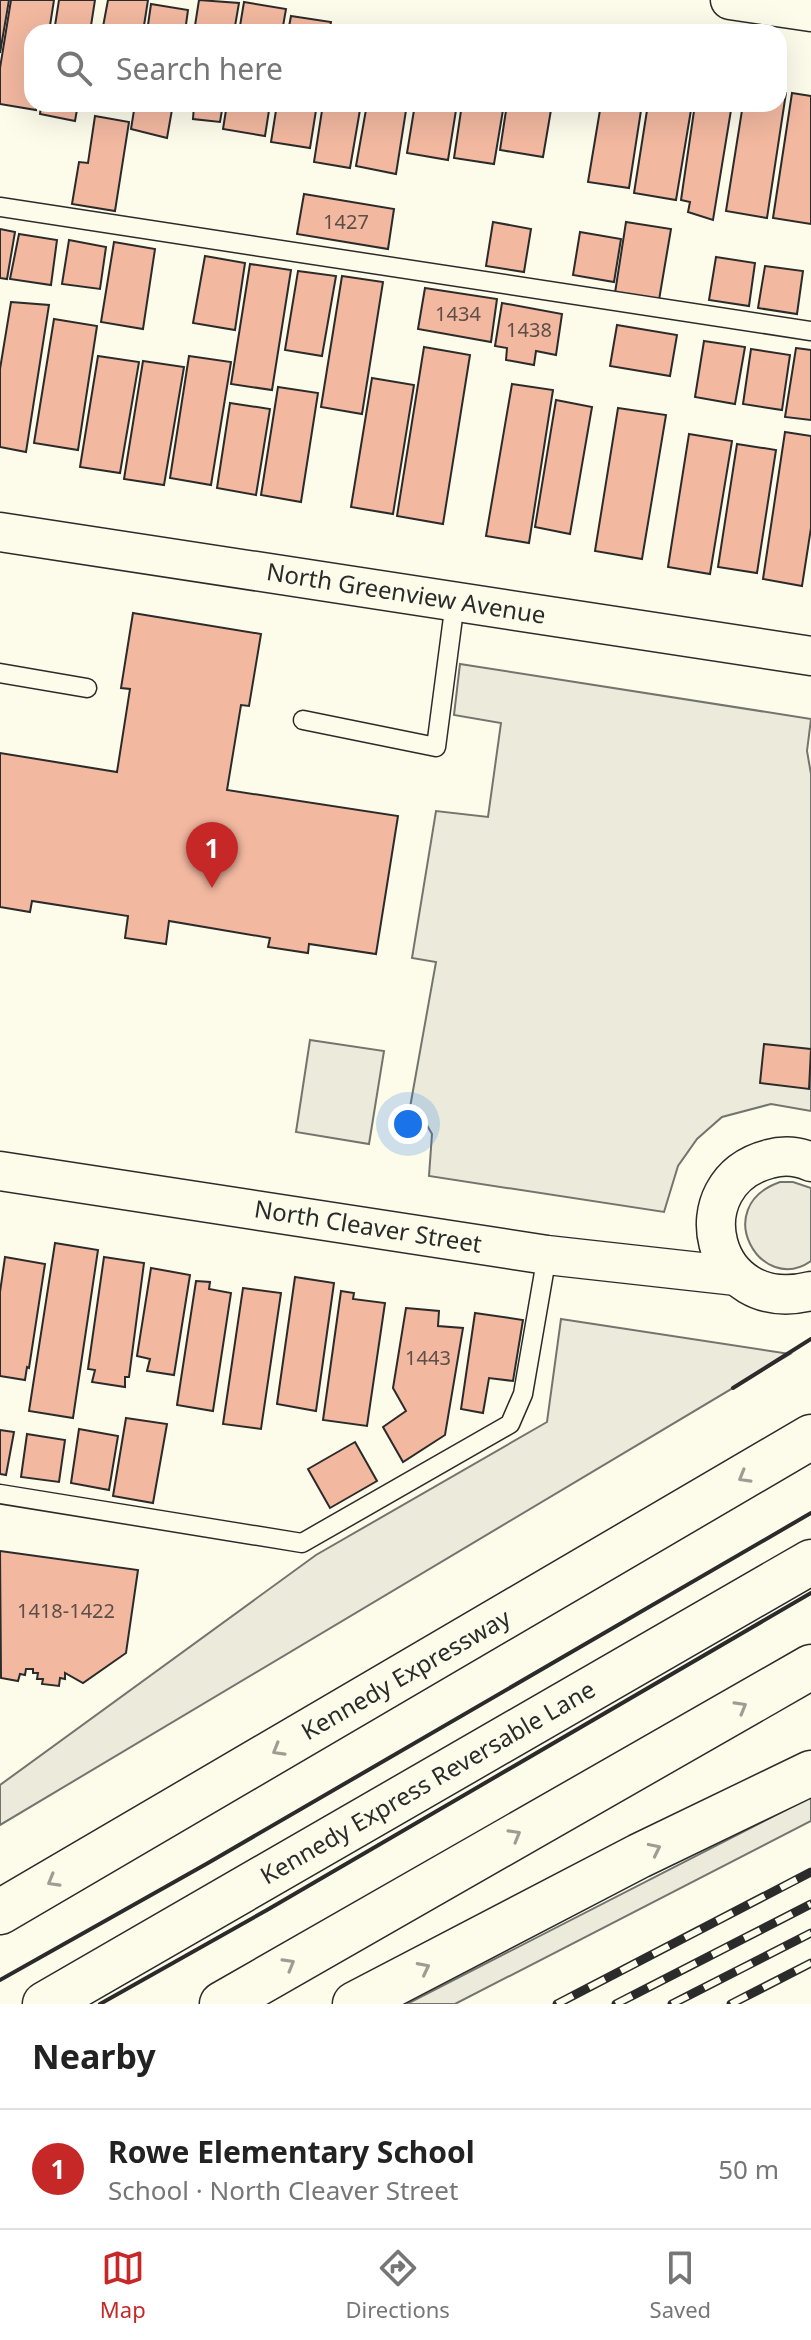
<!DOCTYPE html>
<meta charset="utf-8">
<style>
:root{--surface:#fff;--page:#f6f6f6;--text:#222;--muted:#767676;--line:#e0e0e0;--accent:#c62828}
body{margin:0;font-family:"Noto Sans",sans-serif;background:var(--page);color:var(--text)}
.you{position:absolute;left:408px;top:1124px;width:28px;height:28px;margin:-20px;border:6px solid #fff;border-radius:50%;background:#1a73e8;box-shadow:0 0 0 12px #1a73e833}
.badge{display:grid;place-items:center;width:52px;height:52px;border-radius:50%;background:var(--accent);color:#fff;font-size:26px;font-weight:700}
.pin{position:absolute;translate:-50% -66px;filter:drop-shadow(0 2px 4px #0008)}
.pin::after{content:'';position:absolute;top:42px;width:28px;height:24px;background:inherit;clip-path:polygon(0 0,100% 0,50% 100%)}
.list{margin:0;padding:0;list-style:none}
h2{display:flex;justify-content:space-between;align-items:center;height:104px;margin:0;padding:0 32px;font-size:34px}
h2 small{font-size:26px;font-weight:400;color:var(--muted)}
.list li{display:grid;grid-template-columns:52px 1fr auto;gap:24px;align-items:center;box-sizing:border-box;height:120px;padding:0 32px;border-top:2px solid var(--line)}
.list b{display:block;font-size:30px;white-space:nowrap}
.list p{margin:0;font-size:26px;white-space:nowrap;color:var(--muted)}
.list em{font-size:26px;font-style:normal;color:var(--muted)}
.icon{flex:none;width:44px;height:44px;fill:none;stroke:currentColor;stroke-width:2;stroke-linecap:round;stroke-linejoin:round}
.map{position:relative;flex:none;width:811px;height:2004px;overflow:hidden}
.search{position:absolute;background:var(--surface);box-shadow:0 8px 32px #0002;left:24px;right:24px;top:24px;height:88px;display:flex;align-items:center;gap:20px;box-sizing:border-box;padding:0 28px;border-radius:24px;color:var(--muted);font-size:30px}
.sheet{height:224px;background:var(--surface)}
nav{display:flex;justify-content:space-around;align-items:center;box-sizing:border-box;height:112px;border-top:2px solid var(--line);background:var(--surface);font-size:22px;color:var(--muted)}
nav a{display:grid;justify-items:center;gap:4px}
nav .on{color:var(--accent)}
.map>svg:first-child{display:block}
.green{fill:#ecebdb;stroke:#74746e;stroke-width:2}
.building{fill:#f2b8a0;stroke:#2b2b2b;stroke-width:2}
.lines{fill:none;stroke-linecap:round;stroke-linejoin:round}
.lane-casing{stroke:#2b2b2b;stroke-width:21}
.street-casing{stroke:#2b2b2b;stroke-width:41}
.highway-casing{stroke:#2b2b2b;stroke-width:47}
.lane{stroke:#fdfbea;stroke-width:18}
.street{stroke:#fdfbea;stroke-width:38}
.highway{stroke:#fdfbea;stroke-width:44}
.rail-casing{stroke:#2b2b2b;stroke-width:9}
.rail{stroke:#fdfbea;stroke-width:6;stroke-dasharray:18;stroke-linecap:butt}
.wall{stroke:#2b2b2b;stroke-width:4}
.oneway{stroke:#9e9d94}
.labels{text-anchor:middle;stroke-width:6;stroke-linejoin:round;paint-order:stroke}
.number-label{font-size:20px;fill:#5d4e48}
.street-label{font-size:24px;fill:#2b2b2b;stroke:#fdfbea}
</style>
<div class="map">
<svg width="811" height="2004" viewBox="0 0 811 2004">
<rect width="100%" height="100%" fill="#fdfbea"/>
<g class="green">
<path d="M460 664 811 719 807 751 811 774V1111L771 1104 722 1117 697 1139 678 1166 664 1212 429 1176 432 1134 421 1115 409 1113 436 962 412 958 436 811 488 817 501 723 454 715Z"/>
<path d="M310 1040 384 1051 369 1144 296 1132Z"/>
<path d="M780 1182H793L811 1188V1261C761 1296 709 1207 780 1182Z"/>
<path d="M561 1319 790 1354 0 1825V1785L316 1555 547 1422Z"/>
<path d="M811 1797V1821L455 2004H407Z"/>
</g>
<g class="building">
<path d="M0 0H9L0 53Z"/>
<path d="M11 0H54L49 32H32V104H37L36 110 0 104V68Z"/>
<path d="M59 0H95L90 32H54Z"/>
<path d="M108 0H148L143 32H102Z"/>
<path d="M199 0 239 3 234 32H194Z"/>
<path d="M244 2 286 9 282 32H239Z"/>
<path d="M151 4 188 10 185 32H147Z"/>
<path d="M291 16 331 22 329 32H288Z"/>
<path d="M342 25 351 27 356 32H335Z"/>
<path d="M779 91 786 93 767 218 726 211 743 104H779Z"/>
<path d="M792 93 811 96V224L773 218Z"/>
<path d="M41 104H78L75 121 40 114Z"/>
<path d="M98 104H131V109Z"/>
<path d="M135 104H173L167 138 131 129Z"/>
<path d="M183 104H223L220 122 193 119 194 105Z"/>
<path d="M227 104H270L265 136 223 129Z"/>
<path d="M277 104H317L310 148 271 142Z"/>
<path d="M323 104H361L350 168 314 162Z"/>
<path d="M367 104H407L396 174 356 166Z"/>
<path d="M415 104H457L448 160 407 153Z"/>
<path d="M462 104H504L494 164 454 158Z"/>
<path d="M507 104H552L543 157 500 150Z"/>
<path d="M601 104H642L629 188 588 182Z"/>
<path d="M648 104H692L676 200 634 193Z"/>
<path d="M695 104H732L713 220 688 212 690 202 681 200Z"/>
<path d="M95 116 129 122 115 211 72 204 79 162 88 163Z"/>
<path d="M304 194 394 209 388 249 297 234Z"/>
<path d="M493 222 531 229 524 272 486 266Z"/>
<path d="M626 222 671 229 659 300 615 293Z"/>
<path d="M0 229 15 232 7 279 0 278Z"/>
<path d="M580 232 621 239 614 282 573 275Z"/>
<path d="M19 234 57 240 51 285 10 279Z"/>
<path d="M69 240 106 247 100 289 62 284Z"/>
<path d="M114 242 155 249 143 329 101 322Z"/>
<path d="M205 256 245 263 235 330 193 323Z"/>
<path d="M716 257 755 263 749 306 709 300Z"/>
<path d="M250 264 291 270 272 390 231 384Z"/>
<path d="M765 266 803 271 797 314 758 308Z"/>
<path d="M298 271 336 276 322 356 285 350Z"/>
<path d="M342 276 383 282 362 414 321 407Z"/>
<path d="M425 288 497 299 491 342 418 329Z"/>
<path d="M11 302 49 305 26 452 0 447V369Z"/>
<path d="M502 303 562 314 556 355 536 351 534 365 506 360 507 348 495 346Z"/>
<path d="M54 319 97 326 78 450 34 443Z"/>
<path d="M617 325 677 335 670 376 610 366Z"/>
<path d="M704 341 745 347 735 404 695 397Z"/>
<path d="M424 347 470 355 443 524 397 516Z"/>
<path d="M796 348 811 350V420L785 417Z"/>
<path d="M751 349 790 355 782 410 743 404Z"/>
<path d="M98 356 139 362 120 473 80 467Z"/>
<path d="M189 356 231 362 211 485 170 478Z"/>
<path d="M143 361 184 367 164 485 124 479Z"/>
<path d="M372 378 414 385 393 514 351 507Z"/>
<path d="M512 384 553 390 529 543 486 536Z"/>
<path d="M278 387 318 393 301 502 261 495Z"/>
<path d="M556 400 592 407 570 534 535 527Z"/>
<path d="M230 403 270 409 256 495 217 488Z"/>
<path d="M618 408 666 415 642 559 595 551Z"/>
<path d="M785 432 811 436V528L802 586 763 579Z"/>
<path d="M689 434 732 441 710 574 668 567Z"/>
<path d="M737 444 776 450 757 573 718 567Z"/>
<path d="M133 613 261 634 249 706 241 705 227 790 398 816 376 954 309 944 308 953 268 947 270 938 169 921 166 944 125 938 128 916 32 901 30 912 0 907V753L117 772 130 689 121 688Z"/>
<path d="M764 1044 811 1049 809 1089 760 1083Z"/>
<path d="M55 1243 98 1250 73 1418 29 1411Z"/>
<path d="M5 1257 45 1264 29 1368 27 1367 25 1380 0 1376V1292Z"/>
<path d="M104 1257 144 1263 129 1377H125V1387L92 1382 95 1370 88 1369Z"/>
<path d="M151 1268 190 1275 174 1375 147 1371 150 1359 137 1356Z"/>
<path d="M295 1277 334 1283 316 1411 277 1404Z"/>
<path d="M196 1281 210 1282 209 1289 231 1293 213 1411 177 1405Z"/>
<path d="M243 1288 281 1293 261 1429 223 1424Z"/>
<path d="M341 1291 354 1293 353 1299 385 1303 367 1426 323 1420Z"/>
<path d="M406 1308 439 1311 438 1326 463 1328 445 1435 403 1462 383 1427 406 1411 393 1388Z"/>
<path d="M475 1313 523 1320 513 1381 489 1378 483 1413 461 1409Z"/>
<path d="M126 1418 167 1424 153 1503 113 1496Z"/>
<path d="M79 1429 118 1436 109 1490 71 1483Z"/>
<path d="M0 1430 14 1432 6 1475 0 1474Z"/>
<path d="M27 1434 65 1440 59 1482 21 1477Z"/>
<path d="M355 1442 377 1481 330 1508 308 1469Z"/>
<path d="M0 1551 138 1570 126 1653 83 1683 65 1673V1679L60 1678 59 1686 42 1684 43 1679H37L38 1673H33V1669H26L25 1675 20 1674 18 1681 1 1678Z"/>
</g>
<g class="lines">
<defs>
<g id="lane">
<path d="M0 207 811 331"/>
<path d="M0 673 87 688"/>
<path d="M303 720 436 747 455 602"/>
<path d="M0 1494 302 1543 510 1424 523 1394 547 1255"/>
</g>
<g id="street">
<path d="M730 0 811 12"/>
<path d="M0 532 811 656"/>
<path d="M811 1162C798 1156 783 1155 769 1159 680 1182 709 1317 811 1291"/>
<path d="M0 1171 547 1255 736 1276"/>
</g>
<g id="highway">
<path d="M0 1912 811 1437"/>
<path d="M45 2004 811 1562"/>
<path d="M222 2004 811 1667"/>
<path d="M355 2004 639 1856 811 1773"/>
</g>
</defs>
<use href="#lane" class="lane-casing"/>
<use href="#street" class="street-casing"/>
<use href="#highway" class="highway-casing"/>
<use href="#lane" class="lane"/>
<use href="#street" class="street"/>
<use href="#highway" class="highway"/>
<defs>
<g id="rail">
<path d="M557 2004 811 1872"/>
<path d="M616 2004 811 1904"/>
<path d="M672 2004 811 1933"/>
<path d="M731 2004 811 1963"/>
</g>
</defs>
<use href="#rail" class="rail-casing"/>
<use href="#rail" class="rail"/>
<g class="wall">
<path d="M733 1388 811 1339"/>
<path d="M0 1980 208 1863 811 1513"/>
<path d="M100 2004 267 1910 811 1593"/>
</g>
</g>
<defs><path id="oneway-chevron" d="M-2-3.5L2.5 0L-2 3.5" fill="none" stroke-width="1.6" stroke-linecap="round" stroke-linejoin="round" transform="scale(2)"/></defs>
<g class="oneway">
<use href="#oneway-chevron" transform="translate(744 1477) rotate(150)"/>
<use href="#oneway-chevron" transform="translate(741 1707) rotate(-30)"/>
<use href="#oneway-chevron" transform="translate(278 1750) rotate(150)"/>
<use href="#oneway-chevron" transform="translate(515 1835) rotate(-30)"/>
<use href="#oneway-chevron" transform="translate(655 1849) rotate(-26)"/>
<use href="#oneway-chevron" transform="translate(53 1881) rotate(150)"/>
<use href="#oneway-chevron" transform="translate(289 1964) rotate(-30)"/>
<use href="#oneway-chevron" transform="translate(424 1968) rotate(-27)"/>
</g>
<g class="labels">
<g class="number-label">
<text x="346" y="229">1427</text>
<text x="458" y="321">1434</text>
<text x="529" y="337">1438</text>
<text x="428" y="1365">1443</text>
<text x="66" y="1618">1418-1422</text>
</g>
<g class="street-label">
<text transform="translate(406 594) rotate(9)" y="8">North Greenview Avenue</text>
<text transform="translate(368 1227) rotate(9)" y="8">North Cleaver Street</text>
<text transform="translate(406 1675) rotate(-30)" y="8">Kennedy Expressway</text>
<text transform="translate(428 1783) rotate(-30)" y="8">Kennedy Express Reversable Lane</text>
</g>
</g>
</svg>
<div class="you"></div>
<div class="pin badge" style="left:212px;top:888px">1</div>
<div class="search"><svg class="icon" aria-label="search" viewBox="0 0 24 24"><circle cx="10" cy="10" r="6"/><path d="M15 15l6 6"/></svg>Search here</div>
</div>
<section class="sheet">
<h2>Nearby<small></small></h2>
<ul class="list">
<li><span class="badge">1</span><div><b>Rowe Elementary School</b><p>School · North Cleaver Street</p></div><em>50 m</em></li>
</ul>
</section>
<nav>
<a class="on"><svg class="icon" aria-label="map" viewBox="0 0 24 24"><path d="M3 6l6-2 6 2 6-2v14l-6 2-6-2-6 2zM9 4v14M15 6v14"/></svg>Map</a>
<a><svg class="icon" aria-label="directions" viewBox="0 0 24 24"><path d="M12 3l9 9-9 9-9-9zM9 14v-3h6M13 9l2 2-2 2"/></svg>Directions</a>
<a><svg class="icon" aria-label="saved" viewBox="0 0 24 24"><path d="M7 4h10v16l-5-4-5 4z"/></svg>Saved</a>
</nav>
